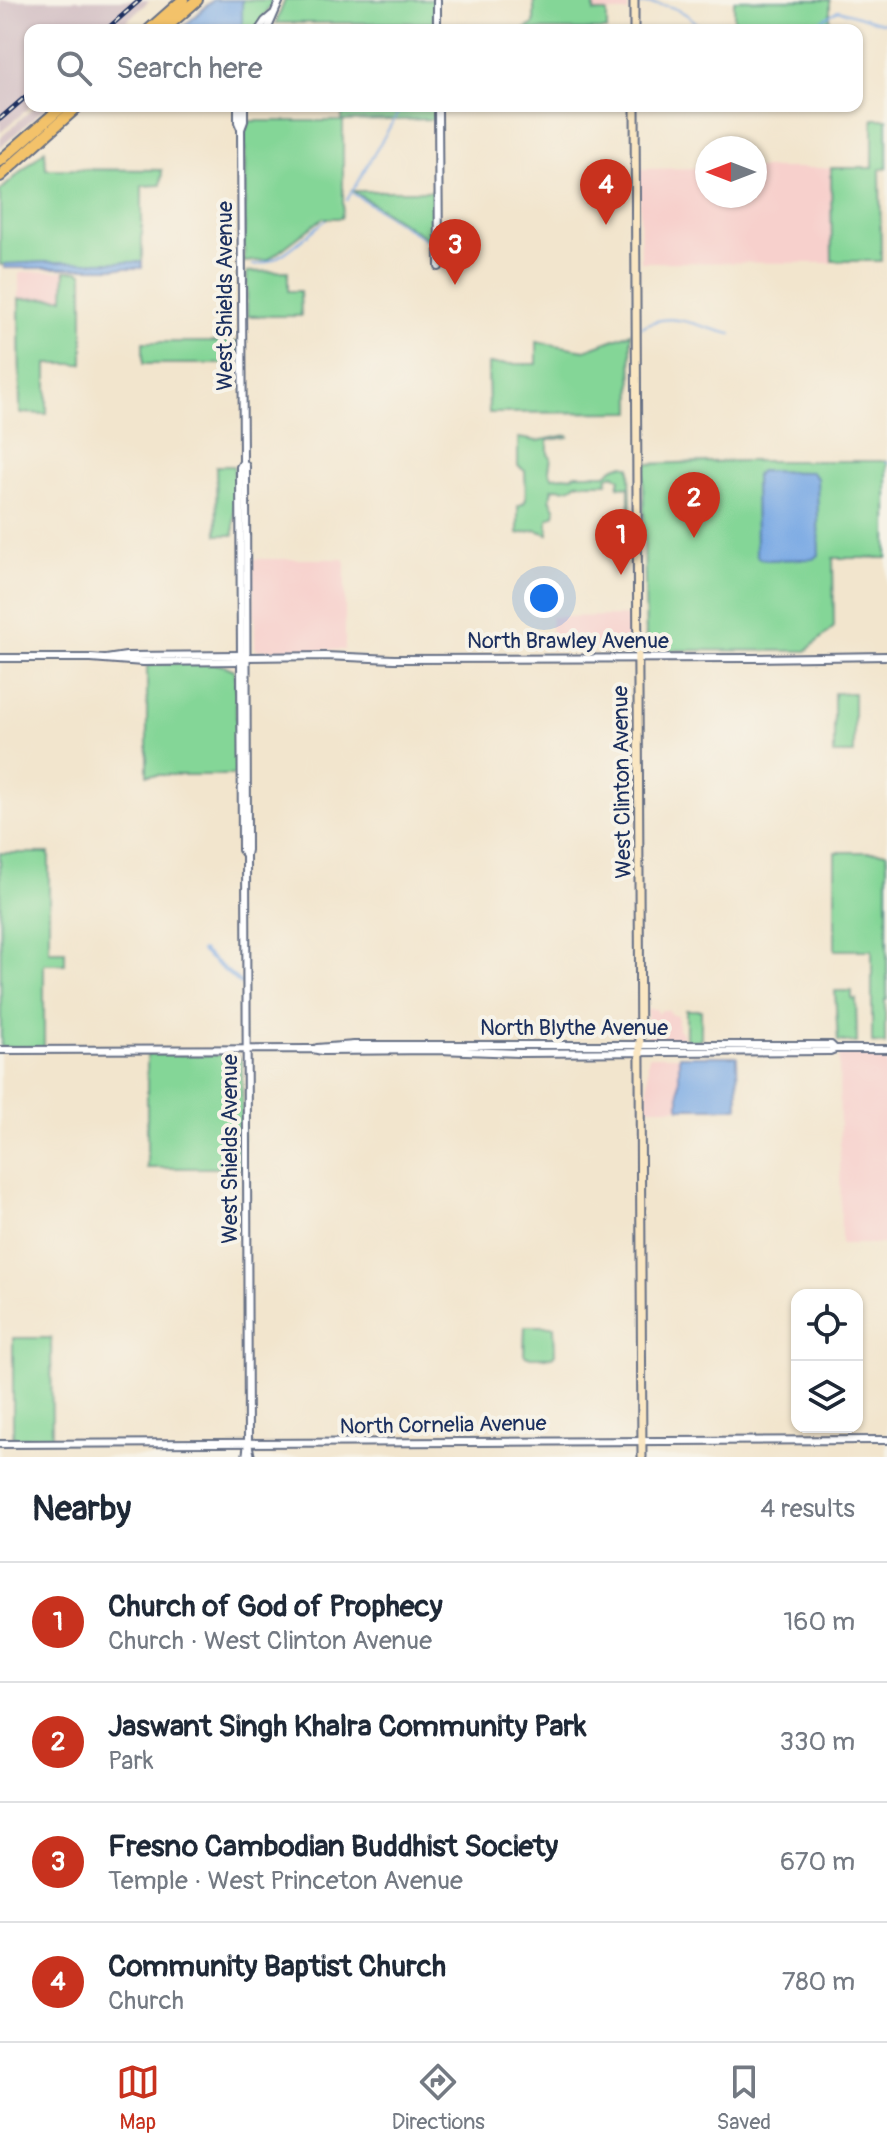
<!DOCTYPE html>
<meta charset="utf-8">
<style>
:root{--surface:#fff;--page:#f6f6f7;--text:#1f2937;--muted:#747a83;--line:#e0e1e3;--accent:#c8321e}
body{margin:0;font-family:Pangolin,sans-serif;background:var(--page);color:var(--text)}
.controls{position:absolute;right:24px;bottom:24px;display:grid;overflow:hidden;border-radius:16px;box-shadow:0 2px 6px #0004}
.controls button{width:72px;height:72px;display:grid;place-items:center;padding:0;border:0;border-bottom:2px solid var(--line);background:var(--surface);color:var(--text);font:40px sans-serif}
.compass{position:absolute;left:695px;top:136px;width:72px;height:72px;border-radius:50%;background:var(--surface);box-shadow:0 2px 6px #0004;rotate:270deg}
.you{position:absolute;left:544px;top:598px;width:28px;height:28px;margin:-20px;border:6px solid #fff;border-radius:50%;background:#1a73e8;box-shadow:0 0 0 12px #1a73e833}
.badge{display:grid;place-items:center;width:52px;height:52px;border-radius:50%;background:var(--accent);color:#fff;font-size:26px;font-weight:700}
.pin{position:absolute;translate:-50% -66px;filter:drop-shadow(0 2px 4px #0008)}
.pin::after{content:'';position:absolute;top:42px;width:28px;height:24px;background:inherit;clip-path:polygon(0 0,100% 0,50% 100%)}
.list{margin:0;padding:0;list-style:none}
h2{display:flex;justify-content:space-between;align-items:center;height:104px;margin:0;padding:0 32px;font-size:34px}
h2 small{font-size:26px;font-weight:400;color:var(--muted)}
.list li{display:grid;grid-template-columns:52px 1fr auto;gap:24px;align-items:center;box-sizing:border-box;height:120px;padding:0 32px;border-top:2px solid var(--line)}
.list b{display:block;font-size:30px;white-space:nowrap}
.list p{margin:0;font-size:26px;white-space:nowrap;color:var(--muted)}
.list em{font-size:26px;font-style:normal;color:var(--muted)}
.icon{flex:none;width:44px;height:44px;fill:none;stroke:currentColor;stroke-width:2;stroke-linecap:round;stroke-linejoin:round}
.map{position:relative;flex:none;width:887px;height:1457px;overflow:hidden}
.search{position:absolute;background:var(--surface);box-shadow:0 2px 6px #0004;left:24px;right:24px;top:24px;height:88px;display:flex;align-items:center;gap:20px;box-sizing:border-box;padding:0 28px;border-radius:16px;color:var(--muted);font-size:30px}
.sheet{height:584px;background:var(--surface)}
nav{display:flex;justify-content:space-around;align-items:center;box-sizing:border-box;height:112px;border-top:2px solid var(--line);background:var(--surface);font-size:22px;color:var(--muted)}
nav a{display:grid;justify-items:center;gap:4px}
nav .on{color:var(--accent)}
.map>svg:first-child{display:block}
.built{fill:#f7d0cc}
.industrial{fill:#d2bec3}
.green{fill:#84d697;stroke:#50827a;stroke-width:2}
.water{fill:#79a9e4;stroke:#4a6ca1;stroke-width:2}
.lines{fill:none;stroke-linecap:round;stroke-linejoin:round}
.stream{stroke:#79a9e4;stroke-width:2}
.canal{stroke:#79a9e4;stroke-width:4}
.tertiary-casing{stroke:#666f85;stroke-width:10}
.secondary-casing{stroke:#666f85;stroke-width:11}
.motorway-casing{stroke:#666f85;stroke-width:14}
.tertiary{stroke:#fff;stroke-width:6}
.secondary{stroke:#fae7c3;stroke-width:7}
.motorway{stroke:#f3c26a;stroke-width:10}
.rail-casing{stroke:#1b2f5e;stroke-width:5}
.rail{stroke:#f7f3e8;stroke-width:2;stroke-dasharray:6;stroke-linecap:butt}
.labels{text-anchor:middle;stroke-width:8;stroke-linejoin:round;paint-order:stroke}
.street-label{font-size:22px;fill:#1b2f5e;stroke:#f7f3e8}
</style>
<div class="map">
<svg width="887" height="1457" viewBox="0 0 887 1457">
<rect width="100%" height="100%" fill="#f7f3e8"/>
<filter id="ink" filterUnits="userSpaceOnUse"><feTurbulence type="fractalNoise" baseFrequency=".0125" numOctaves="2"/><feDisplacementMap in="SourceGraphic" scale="16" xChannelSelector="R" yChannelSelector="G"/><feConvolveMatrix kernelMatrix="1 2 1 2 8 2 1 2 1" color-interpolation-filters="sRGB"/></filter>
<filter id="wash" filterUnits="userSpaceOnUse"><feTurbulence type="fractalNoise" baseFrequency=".006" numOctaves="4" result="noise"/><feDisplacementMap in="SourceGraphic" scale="32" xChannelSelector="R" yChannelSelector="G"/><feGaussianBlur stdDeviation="1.8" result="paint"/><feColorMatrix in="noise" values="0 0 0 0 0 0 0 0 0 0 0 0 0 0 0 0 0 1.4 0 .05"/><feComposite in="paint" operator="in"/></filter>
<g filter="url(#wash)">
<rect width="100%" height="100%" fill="#f2e5cd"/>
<g class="built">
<rect x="594" y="0" width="34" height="12"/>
<path d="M707 168V196H755V168H831L832 263 641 262 639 169Z"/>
<path d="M65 271V298L19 299V274L23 272Z"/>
<path d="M253 559H345V650H257L255 648Z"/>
<path d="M629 616V646L627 649 551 650V617Z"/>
<path d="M647 1009H657V1013H660L661 1010H668L673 1015H678V1029L682 1033V1040H650L647 1038Z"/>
<path d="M887 1053V1244H841L839 1054Z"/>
<path d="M650 1056H679V1108H647L648 1059Z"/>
</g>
<g class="industrial">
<path d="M0 0H150L116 30H30L31 106 0 133Z"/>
<path d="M35 106H47L0 148V138Z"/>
</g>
<g class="green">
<path d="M242 0H270L273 2 255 30H242Z"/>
<path d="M285 0H434L433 23H276Z"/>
<path d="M534 0H594V12H607V30H523L534 24Z"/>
<path d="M734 0H830V30H753V22H734Z"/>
<path d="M342 106H434V119L343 121V210L341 218H323L268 260 244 262 245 130 250 121H342Z"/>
<path d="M873 119H887V168L880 169 881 261H832L831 168H873Z"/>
<path d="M45 150 46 169 162 170 161 185 142 186V262H46L0 265V191Z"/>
<path d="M353 191H436V244Z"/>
<path d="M65 271H79L83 274V364H47V414L20 413 19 299 64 298Z"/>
<path d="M288 271V291H300L301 316H247V272Z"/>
<path d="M631 333 632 412 489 413 488 364H537V342L585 350Z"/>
<rect x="143" y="342" width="96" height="22"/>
<path d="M568 435 569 437 548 440V454L551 457 549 470 552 477 565 476 571 477 576 474H606C612 468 621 462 630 467L631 534 630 536 616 537 629 535V487L618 486 620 479 614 474 608 477 607 483H577C569 491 563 488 552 488L550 499 555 508V515L548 519V534L536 530 518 534V506L524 503 526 499 525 471 518 466V438L537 441Z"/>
<path d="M742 461H887V558H833L834 627 806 651 648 650 646 648 643 464Z"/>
<path d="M216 466H233L234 468V535H217Z"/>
<path d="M161 664C181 664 217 659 234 670L236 689V775H147V666Z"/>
<rect x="834" y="693" width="20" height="61"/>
<path d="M835 852H887V999H885V1044L872 1043V950H835Z"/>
<path d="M0 853H49V951H65V964H44V1047H1Z"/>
<path d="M835 991H852V999H856L857 1043 838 1041Z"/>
<path d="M686 1010H701V1038L699 1040H686Z"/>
<path d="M147 1054 232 1055 237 1056 242 1061 243 1168H147Z"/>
<path d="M525 1326H554L555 1354 552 1357H527L524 1354Z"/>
<path d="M13 1338H51L52 1438H13Z"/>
</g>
<g class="water">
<path d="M213 0H242V30H180Z"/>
<path d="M46 262H142V268H4V264Z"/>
<path d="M759 471 811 472 817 478 819 555 813 559 767 560 758 558 756 552 755 477Z"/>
<path d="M679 1056H737L738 1108H679Z"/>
</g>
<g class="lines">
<g class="stream">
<path d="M638 5C665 1 686 9 703 30"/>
<path d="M807 30 838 10 881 23H887"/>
<path d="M354 194 432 244"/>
<path d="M347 200 402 106"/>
<path d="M253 265C279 264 306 235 326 220"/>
<path d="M640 328C673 308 698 328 732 334"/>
<path d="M886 462H887"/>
</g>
<path class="canal" d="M202 951 241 984"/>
</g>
</g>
<g filter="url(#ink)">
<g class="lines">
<defs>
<g id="tertiary">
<path d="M437 0V30"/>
<path d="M259 30 265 21 272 15"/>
<path d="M267 30 280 0"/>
<path d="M238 106V122L241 129"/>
<path d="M244 106V121L241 129 243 462 240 467 242 850 246 855"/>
<path d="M438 106 439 267"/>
<path d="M243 462 246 466 247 850 246 855 248 1443 246 1457"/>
<path d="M0 658H91L143 662 241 661"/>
<path d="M106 659 126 656 241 655 248 657 325 656 394 659 753 658 887 656"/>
<path d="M317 1048 354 1045H831L835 1049"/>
<path d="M0 1050 313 1049 322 1051 439 1050 519 1053 830 1051 835 1049H887"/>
<path d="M248 1443 251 1457"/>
<path d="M0 1444 887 1440"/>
</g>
<g id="secondary">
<path d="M634 0V30"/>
<path d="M635 106 642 1457"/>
</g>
<g id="motorway">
<path d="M149 30 183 0"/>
<path d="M163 30 197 0"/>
<path d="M0 161 63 106"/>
<path d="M0 176 78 106"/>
</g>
</defs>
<use href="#tertiary" class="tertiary-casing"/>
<use href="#secondary" class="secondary-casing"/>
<use href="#motorway" class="motorway-casing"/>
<use href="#tertiary" class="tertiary"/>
<use href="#secondary" class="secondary"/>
<use href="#motorway" class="motorway"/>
<defs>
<g id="rail">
<path d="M106 30 140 0"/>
<path d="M0 119 30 93"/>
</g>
</defs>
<use href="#rail" class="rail-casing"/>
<use href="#rail" class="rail"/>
</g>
</g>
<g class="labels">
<g class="street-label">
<text transform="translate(224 296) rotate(-90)" y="8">West Shields Avenue</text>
<text x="568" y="648">North Brawley Avenue</text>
<text transform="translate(621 782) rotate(-91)" y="8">West Clinton Avenue</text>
<text x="574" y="1035">North Blythe Avenue</text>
<text transform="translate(229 1149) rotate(-90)" y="8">West Shields Avenue</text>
<text transform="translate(443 1424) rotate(-1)" y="8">North Cornelia Avenue</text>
</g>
</g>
</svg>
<div class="controls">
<button><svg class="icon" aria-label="locate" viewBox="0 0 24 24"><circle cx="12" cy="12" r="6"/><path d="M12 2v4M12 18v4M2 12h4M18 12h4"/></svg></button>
<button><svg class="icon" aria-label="layers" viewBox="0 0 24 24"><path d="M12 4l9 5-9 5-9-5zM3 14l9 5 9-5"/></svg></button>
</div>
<svg class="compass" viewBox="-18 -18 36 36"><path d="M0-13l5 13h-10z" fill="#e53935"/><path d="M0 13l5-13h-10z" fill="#747a83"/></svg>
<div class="you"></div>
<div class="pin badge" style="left:621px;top:575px">1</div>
<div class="pin badge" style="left:694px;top:538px">2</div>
<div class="pin badge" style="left:455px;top:285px">3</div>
<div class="pin badge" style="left:606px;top:225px">4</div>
<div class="search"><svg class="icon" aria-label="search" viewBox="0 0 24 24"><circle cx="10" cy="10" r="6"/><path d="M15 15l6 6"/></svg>Search here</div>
</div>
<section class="sheet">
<h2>Nearby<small>4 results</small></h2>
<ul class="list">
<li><span class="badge">1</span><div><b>Church of God of Prophecy</b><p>Church · West Clinton Avenue</p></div><em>160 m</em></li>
<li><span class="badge">2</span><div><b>Jaswant Singh Khalra Community Park</b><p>Park</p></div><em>330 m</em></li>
<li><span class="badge">3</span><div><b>Fresno Cambodian Buddhist Society</b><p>Temple · West Princeton Avenue</p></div><em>670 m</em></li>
<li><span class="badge">4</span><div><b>Community Baptist Church</b><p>Church</p></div><em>780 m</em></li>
</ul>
</section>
<nav>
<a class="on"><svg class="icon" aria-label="map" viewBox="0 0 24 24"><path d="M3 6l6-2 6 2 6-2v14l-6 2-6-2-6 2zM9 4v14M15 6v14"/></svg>Map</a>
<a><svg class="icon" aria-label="directions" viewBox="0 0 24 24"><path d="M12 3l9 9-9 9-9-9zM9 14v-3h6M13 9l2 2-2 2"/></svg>Directions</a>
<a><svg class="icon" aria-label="saved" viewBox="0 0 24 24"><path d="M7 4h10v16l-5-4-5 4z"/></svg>Saved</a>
</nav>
